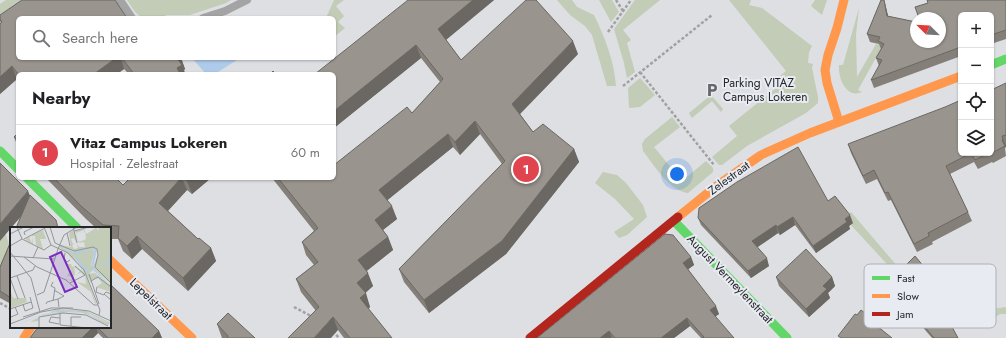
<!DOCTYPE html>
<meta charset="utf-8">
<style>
:root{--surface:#fff;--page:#f2f2f2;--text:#202124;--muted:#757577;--line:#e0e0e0;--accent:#656769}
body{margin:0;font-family:Jost,sans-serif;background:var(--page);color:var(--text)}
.controls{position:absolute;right:12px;top:12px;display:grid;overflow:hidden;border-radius:6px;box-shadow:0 1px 3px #0004}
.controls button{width:36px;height:36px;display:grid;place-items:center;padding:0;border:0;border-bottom:1px solid var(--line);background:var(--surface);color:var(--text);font:20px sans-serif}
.compass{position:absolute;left:910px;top:12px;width:36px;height:36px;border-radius:50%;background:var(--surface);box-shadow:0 1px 3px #0004;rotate:294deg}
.you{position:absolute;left:677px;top:174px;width:14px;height:14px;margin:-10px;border:3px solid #fff;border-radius:50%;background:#1a73e8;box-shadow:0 0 0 6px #1a73e833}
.badge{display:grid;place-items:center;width:26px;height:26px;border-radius:50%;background:var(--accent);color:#fff;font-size:13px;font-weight:700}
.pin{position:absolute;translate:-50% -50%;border:2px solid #fff;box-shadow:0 1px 4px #0006}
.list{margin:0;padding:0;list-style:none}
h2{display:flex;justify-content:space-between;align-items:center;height:52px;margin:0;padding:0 16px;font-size:17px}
h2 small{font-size:13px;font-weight:400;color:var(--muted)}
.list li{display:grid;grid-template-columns:26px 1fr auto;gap:12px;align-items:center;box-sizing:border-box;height:56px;padding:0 16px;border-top:1px solid var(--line)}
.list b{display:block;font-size:15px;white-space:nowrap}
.list p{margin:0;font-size:13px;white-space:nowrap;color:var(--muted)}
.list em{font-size:13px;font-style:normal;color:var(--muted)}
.icon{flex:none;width:22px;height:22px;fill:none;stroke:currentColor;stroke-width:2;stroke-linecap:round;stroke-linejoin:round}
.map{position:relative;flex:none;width:1006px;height:338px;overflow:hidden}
.search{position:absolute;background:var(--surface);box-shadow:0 1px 3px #0004;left:16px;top:16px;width:320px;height:44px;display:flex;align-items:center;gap:10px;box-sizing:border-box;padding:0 14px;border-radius:6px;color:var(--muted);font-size:15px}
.panel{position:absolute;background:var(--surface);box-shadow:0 1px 3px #0004;left:16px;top:72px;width:320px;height:108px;border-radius:6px}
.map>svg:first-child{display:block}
.green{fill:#c2ccb6}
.water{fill:#aecbeb}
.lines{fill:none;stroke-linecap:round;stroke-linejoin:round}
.path{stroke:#a2a1a2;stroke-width:2.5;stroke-dasharray:3 2;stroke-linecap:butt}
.lane{stroke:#a5a4a5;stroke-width:8}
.fast{stroke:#63d668;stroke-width:9}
.slow{stroke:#ff974d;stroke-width:9}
.jam{stroke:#b3261e;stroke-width:9}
.wall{fill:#847f79}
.shaded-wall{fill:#6b6863}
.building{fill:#99948d;stroke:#6b6863}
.labels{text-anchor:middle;stroke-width:4;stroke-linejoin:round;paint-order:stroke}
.poi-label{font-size:12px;fill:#252628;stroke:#e8ebf2;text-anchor:start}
.street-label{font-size:12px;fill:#252628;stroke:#e8ebf2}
.inset-river{fill:none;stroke:#aecbeb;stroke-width:2}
.inset-road{fill:none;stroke:#939598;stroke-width:1}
.view{fill:#7b2cbf;fill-opacity:0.15;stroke:#7b2cbf;stroke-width:2}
.inset-edge{fill:none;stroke:#252628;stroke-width:2}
.key{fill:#e8ebf2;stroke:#aeb0b5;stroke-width:1}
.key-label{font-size:11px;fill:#252628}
</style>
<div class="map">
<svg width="1006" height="338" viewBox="0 0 1006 338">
<rect width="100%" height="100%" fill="#dddfe3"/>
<g class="green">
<path d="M6 0H45L18 18 0 40V4Z"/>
<path d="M127 0H231L226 3 190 15H167L159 18H146L140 16 135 12Z"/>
<path d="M334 0H344L336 6 344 16 338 22 345 28 334 37V18H326Z"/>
<path d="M557 0H572L577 7 594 15C605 38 614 60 616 86H607L592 35 585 26 570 15Z"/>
<path d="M599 0H612L619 12 611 22Z"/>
<path d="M635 0H660L623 30 631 40 627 43 635 72 627 78 624 63 614 29Z"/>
<path d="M729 0H751L749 5 762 8 812 46 809 52 808 63 813 64 812 68 818 97V103L806 113 747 146 722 165H719L712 157 737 136 729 126 780 85 776 79 786 71Z"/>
<path d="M815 0H827L822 15 811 6Z"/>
<path d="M859 8 856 35 857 77 876 44 883 45 858 90 862 92C846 99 838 78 839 65H843Z"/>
<path d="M640 78 655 95 640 107 629 108 628 88Z"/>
<path d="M711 95 723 109 721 112 712 101 692 118 689 113Z"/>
<path d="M672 117 680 127 654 147 682 181 706 161 713 168V172L688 193C668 190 655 166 643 151L642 144 645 139Z"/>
<path d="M603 172 617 175 626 183 643 205 647 217 627 235 619 238 614 232 634 219 615 199 595 183Z"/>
<path d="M851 212 939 315H951L1006 307V314H1000L997 316 944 326 851 225 853 222 847 215Z"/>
<path d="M0 222 3 226 10 247 0 284Z"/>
</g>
<path class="water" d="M192 58H240L218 72 215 74H206Z"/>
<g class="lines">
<g class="path">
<path d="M616 0 623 11"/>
<path d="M608 32 631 0"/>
<path d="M640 72 714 165"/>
<path d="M623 86 712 15"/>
<path d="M0 303 11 309"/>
<path d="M294 307 313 317"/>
<path d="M333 331 339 338"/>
</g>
<g class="lane">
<path d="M120 0 132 18"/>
<path d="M203 18 225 11 247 0"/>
</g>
<g class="fast">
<path d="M991 65 1006 59"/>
<path d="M0 151 18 169"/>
<path d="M27 178 77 228"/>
<path d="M674 221 787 338"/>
</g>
<g class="slow">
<path d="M839 122 827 83 825 70 828 55 837 28 844 0"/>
<path d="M678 217 715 187 761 155 810 133 961 76"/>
<path d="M110 260 192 338"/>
<path d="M24 338 31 327"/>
</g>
<path class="jam" d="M530 338 678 217"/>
</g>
<g class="wall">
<path d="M408 0H494L446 40 461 60 578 54 520 114 533 132 574 149 579 162 506 254 429 313 404 282 399 269 502 164 480 134 460 155 453 147 387 200 397 219 383 230 388 237 393 250 366 271 373 286 365 293 370 307 368 309 392 338H344L338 330 316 311 301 292 296 279 314 265 306 255 302 242 314 231 272 178H334L412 113 440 82 421 58 334 128Z"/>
<path d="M881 0H884L888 16 916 22V42H940V18H919L915 7 928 3 927 0H1006V39L991 44V15H961V56L874 88 871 80 879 66 876 58 881 49 879 44 870 42 867 34Z"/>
<path d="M0 15 18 58H181L185 69 184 70 185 74H129L124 69 117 74H18V81L17 79 0 94 1 23 0 21Z"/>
<path d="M1006 83V147L1005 148 1006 156 993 163 992 162 978 169 974 162 950 174 968 212 972 221 932 242 933 244 917 252 891 200 888 201 877 179 866 184 851 153 848 144 961 153Z"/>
<path d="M18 133V147L14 137Z"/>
<path d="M46 178H116L123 185 130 178H211L192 194 187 190 168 211 198 239 211 248 216 261 188 291 142 249 132 259 123 251 118 239H110V228H96L86 219Z"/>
<path d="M828 201 853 223 849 226 850 229 816 253 795 225 780 235 778 233 757 247 769 266 751 278 701 225 698 218Z"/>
<path d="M11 241V304L0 298V267Z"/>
<path d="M691 257 694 265 688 269 719 314 715 317 734 338H701L690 326 674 338H537Z"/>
<path d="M905 266 945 292 983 288 984 293 945 314 958 338H932L920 324 918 319 934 305 915 282 914 278 906 271Z"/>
<path d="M776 277H832L835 286 828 293 830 298 809 317 779 286Z"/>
<path d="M217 324 255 338H222Z"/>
<path d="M38 327H110L159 331 162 338H103L98 333 93 338H30Z"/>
</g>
<g class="shaded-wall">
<path d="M473 0H494L442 43 438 29Z"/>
<path d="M884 0 885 3 890 24 887 16Z"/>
<path d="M573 41 578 54 517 117 512 104Z"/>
<path d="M416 45 421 58 334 128V111Z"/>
<path d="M116 58H121L124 69 117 74H94Z"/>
<path d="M177 58H181L185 69 184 70 185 74H179L177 68Z"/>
<path d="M12 66 17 79 0 94V77Z"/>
<path d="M475 121 480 134 460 155 455 142Z"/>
<path d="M448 134 453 147 384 203 379 190Z"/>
<path d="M1003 139 1006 146 1005 148 1002 140Z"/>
<path d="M574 149 579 162 506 254 429 313 424 300Z"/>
<path d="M181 178H182L187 190 163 216 159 203Z"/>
<path d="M190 178H211L192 194 187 181Z"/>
<path d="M28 191 33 203 11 228 0 241V224Z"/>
<path d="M392 206 397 219 379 233 375 220Z"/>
<path d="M850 215 853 223 849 226 850 229 816 253 813 246Z"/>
<path d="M793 217 795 225 780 235 777 227Z"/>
<path d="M776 225 778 233 755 249 752 241Z"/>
<path d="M137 236 142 249 132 259 127 246Z"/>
<path d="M388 237 393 250 363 274 358 260Z"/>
<path d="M211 248 216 261 188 291 183 278Z"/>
<path d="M691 257 694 265 686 271 683 263Z"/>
<path d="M767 258 769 266 751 278 748 271Z"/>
<path d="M368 273 373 286 362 296 357 283Z"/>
<path d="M832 277 835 286 828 293 830 298 809 317 806 309 823 286Z"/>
<path d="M366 293 370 307 365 312 360 298Z"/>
<path d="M716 306 719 314 712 318 710 310Z"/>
<path d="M333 317 338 330 331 338H314Z"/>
<path d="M687 318 690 326 674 338H661Z"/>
<path d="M874 320 877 328 872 322Z"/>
<path d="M93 327H96L98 333 93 338H82Z"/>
<path d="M159 331 162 338H152Z"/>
<path d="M609 331 612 338H600Z"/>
</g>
<g class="building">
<path d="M22 0H115L127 18H18V58H116L94 74H18L12 66 0 77V24L2 22 0 19V15Z"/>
<path d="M408 0H473L438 29 461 60 526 0H536L573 41 512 104 533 132 543 124 574 149 502 241 424 300 399 269 505 161 475 121 455 142 448 134 379 190 392 206 375 220 388 237 358 260 368 273 357 283 366 293 360 298 392 338H350L333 317 314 338H288L319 307 296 279 318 262 302 242 318 228 278 178H334V165L407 107 412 113 443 79 416 45 334 111V74H315Z"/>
<path d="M881 0H884L887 16 916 22V42H940V18H919L915 7 928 3 927 0H1006V30L991 35V15H961V47L871 80 882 60 876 58 884 44 878 41 880 37 867 34Z"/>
<path d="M122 58H177L182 65 177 68 180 74H134Z"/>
<path d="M273 71 276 74H270Z"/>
<path d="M1006 83V135L1002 136 1003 139 1002 140 1005 146 990 154 989 153 975 160 971 153 946 166 968 212 928 233 929 236 914 244 888 192 885 193 874 170 863 176 848 144 945 107 961 100V153H991V90Z"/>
<path d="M18 133V140L14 137Z"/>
<path d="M798 147 828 201 835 196 850 215 845 219 847 222 813 246 793 217 777 227 776 225 752 241 767 258 748 271 698 218 699 208 737 182Z"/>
<path d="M0 163 28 191 0 224Z"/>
<path d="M54 178H116L123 185 130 178H181L159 203 198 239 199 238 211 248 183 278 137 236 127 246 118 238 119 226 103 225 81 206Z"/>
<path d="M183 178H190L187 181Z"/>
<path d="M30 195 56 220 58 228H16Z"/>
<path d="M665 234 673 235 691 257 683 263 716 306 710 310 734 338H702L704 337 687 318 661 338H615L609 331 600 338H537Z"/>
<path d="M11 241V298L0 291V267Z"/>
<path d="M806 249 832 277 823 286 827 289 806 309 776 277Z"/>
<path d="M915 256 945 292 976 275 983 288 943 310 958 338H934L918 319 935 304 914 278 915 277 905 266Z"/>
<path d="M110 284 159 331 152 338H108L97 327H110Z"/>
<path d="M861 310 874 320 872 322 892 338H841L838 336 855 314 857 315Z"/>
<path d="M228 313 255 338H227L228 336 217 324Z"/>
<path d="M38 327H93L82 338H30Z"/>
</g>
<defs>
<symbol id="parking-bare" viewBox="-9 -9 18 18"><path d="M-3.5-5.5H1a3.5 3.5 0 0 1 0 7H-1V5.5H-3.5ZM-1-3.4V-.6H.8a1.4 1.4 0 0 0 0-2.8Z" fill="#656769" stroke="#e8ebf2" stroke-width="2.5" paint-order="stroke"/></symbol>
</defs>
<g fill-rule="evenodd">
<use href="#parking-bare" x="702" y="80" width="20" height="20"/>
</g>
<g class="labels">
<g class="poi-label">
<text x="723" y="87">Parking VITAZ<tspan x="723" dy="14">Campus Lokeren</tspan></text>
</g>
<g class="street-label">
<text transform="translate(729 178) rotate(-36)" y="4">Zelestraat</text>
<text transform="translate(730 279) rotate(46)" y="4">August Vermeylenstraat</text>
<text transform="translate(151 299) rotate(44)" y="4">Lepelstraat</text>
</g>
</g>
<g transform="translate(10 227)">
<rect width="101" height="101" fill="#dddfe3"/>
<path d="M88 0H101V57L83 41 88 28 87 22 65 25 50 20 64 26 85 23 81 38 83 43 79 47 85 46 101 59V65L86 60 92 56 88 51 81 53V56L69 35 49 20 50 18 61 20 59 6 63 3 67 16 64 11 61 12 63 17 66 16 62 18 64 22 68 21 67 16 69 20H75L74 15 68 16 76 12 75 5 66 7 68 14H73L68 15 66 9V7L74 5V3L66 6 65 4 74 2 76 7 86 1 89 4ZM33 3 36 12H30L33 22 26 18 25 9H22L23 17 16 13V12L19 10 22 16V8ZM58 27 64 32 74 44 86 76 85 77 81 65 67 55 76 57 75 47 74 49 71 45 67 48 70 44 64 40 65 47 62 54 55 52 57 50 56 52 61 53 63 50 57 49 61 42 55 37H61L62 40 65 39 74 45ZM0 63 3 71H16L17 75 0 81ZM49 82 76 84 99 95 100 96 98 98 75 87 59 85 36 88 29 90 28 94 20 95 33 88 55 84 75 87 99 96 80 87 62 84 40 85 19 92Z" fill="#c2ccb6"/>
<path d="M50 19 63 25 87 22 83 41 101 59 81 41 85 23 64 27ZM52 83 75 86 100 95 73 86 52 84 31 88 0 101 30 88Z" fill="#aecbeb"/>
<path class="inset-river" d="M66 31 78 46M95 38 100 35V27"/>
<path class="inset-road" d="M7 0 12 12M34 0 41 18 58 26 74 43 90 83 89 88M40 0 45 16 64 24 83 20 87 22 88 28 85 40 101 56M63 0 64 4 79 0M64 4 67 16M57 6 60 19M0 7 14 0M15 8 14 5 24 0M12 12 34 23 41 18M14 12 35 1M0 19 12 12M48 22 54 8 67 0M0 25 21 51 30 85M55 26 54 32 57 35 60 33M0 29 14 30 27 40 56 53 84 78H88M14 30 44 32M23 31 28 20M79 47 89 77M7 49 15 71M0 51 23 43 25 39M0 51 8 72M81 54 88 50 101 60M60 56 75 48 65 39M87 60 86 65 94 68M44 63 54 69 48 72 49 80M101 67 96 65 94 67 101 73M27 68 34 65 48 22M43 74 45 61 41 59 43 55M13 77 15 84 23 81 20 70M36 77 37 75 48 72M0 82 21 75M50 86V98L77 101M0 87 1 90 8 87 5 80M13 90 41 81H63M0 97 31 85 53 81 79 84 101 94M49 97 39 95 41 90 50 91M61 99V90H71M29 101V90L53 86 76 88 98 99"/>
<path class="view" d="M51 25 67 60 55 65 40 30Z"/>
<rect width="101" height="101" class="inset-edge"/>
</g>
<rect x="864" y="264" width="132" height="64" rx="6" class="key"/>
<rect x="872" y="276" width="18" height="4" fill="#63d668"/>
<rect x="872" y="294" width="18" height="4" fill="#ff974d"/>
<rect x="872" y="312" width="18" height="4" fill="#b3261e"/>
<g class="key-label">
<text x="897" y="282">Fast</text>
<text x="897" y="300">Slow</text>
<text x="897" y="318">Jam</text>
</g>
</svg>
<div class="controls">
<button>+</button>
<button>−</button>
<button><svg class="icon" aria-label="locate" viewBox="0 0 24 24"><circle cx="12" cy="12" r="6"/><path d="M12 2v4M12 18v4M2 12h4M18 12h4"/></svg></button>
<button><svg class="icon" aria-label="layers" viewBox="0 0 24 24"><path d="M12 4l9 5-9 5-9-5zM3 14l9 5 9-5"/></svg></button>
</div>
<svg class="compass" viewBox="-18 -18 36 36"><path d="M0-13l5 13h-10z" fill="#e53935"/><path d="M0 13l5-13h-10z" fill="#757577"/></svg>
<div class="you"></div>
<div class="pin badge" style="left:526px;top:169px;background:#e0444e">1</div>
<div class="search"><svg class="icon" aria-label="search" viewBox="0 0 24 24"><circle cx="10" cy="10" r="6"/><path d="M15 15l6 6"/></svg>Search here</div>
<section class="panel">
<h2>Nearby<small></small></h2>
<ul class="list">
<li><span class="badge" style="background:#e0444e">1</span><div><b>Vitaz Campus Lokeren</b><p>Hospital · Zelestraat</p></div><em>60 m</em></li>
</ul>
</section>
</div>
